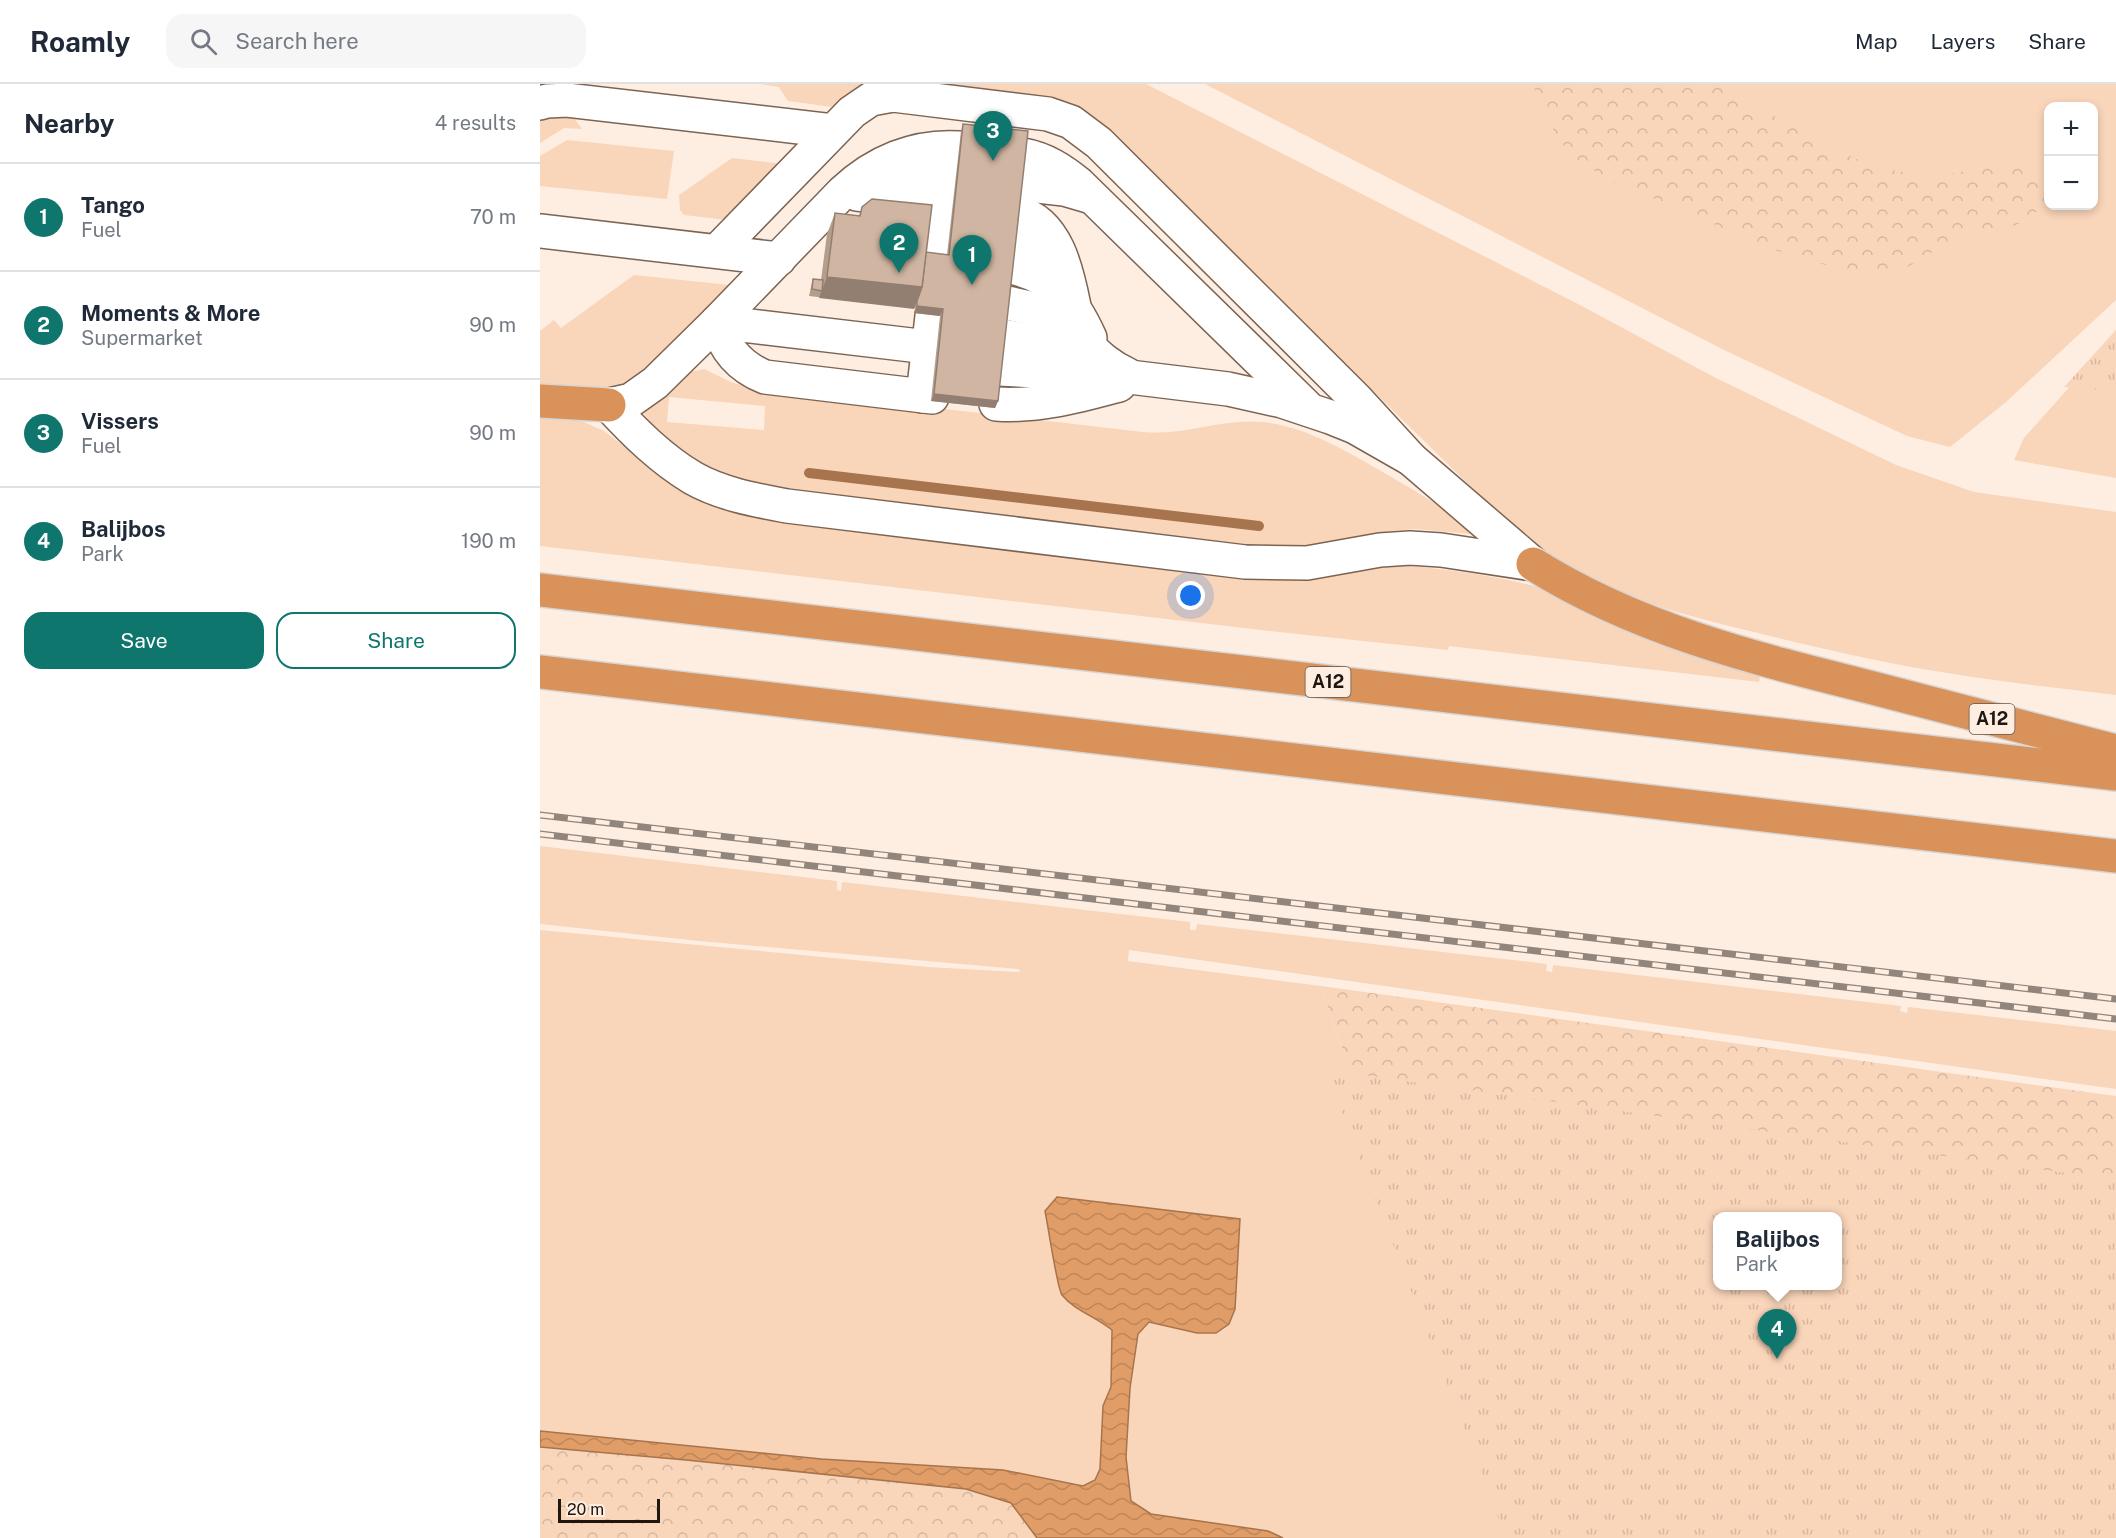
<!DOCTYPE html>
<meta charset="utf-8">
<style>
:root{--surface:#fff;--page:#f6f6f7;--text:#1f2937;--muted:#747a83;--line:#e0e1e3;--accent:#0f766e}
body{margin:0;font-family:"Public Sans",sans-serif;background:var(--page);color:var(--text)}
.controls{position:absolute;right:18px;top:18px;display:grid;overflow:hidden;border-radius:12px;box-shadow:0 3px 9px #0003}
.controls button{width:54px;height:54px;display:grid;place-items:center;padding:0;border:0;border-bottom:2px solid var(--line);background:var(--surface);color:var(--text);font:30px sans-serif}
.scale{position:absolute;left:18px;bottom:15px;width:102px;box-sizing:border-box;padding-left:6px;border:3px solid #1f160f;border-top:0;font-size:16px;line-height:21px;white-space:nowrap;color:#1f160f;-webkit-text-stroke:4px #feeee2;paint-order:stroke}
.you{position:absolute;left:651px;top:512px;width:21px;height:21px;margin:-15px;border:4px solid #fff;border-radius:50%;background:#1a73e8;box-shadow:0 0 0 9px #1a73e833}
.badge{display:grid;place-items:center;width:39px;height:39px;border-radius:50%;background:var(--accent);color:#fff;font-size:20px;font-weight:700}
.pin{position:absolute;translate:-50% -50px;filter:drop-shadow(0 2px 3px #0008)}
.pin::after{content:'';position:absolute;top:32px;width:21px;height:18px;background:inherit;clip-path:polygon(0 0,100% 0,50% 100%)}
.popup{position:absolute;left:1173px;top:1128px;width:129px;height:78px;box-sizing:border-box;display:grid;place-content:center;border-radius:12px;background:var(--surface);filter:drop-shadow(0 2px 4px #0005);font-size:20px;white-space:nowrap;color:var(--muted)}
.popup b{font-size:22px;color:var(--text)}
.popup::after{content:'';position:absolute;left:50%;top:100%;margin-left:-12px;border:12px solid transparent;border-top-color:var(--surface)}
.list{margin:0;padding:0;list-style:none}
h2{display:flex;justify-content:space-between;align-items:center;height:78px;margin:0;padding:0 24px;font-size:26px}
h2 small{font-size:20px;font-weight:400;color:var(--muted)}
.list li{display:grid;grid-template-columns:39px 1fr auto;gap:18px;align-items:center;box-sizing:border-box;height:108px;padding:0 24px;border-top:2px solid var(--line)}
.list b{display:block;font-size:22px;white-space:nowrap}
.list p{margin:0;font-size:20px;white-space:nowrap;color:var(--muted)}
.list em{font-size:20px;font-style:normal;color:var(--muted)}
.actions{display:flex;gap:12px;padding:18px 24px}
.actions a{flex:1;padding:14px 0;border:2px solid var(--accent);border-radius:18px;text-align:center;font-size:21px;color:var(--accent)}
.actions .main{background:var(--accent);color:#fff}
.icon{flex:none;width:33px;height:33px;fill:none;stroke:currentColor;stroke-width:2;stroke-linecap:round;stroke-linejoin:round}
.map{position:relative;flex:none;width:1576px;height:1454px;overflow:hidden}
header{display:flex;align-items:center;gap:36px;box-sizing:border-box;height:84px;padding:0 30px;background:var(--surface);border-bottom:2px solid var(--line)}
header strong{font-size:28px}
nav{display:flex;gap:33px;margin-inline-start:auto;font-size:21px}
.search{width:420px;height:54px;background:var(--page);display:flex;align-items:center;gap:15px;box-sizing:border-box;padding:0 21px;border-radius:18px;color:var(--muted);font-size:22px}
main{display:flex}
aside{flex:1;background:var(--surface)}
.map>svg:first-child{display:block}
.green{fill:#f9d5ba;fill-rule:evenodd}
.forest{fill:url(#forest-crowns);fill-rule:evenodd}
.park{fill:url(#park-tufts);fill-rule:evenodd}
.water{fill:url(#water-waves);stroke:#a7744d;stroke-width:1.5}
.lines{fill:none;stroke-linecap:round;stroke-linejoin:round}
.stream{stroke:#a7744d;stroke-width:10}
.minor-casing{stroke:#7c6453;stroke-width:36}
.highway-casing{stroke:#d7d5d4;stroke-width:36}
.minor{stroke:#fff;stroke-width:33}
.highway{stroke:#d8925a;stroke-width:33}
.rail-casing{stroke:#92857c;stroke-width:7}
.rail{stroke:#feeee2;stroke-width:4.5;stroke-dasharray:14;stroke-linecap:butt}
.wall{fill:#b39d8b}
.shaded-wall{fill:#927f71}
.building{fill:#d0b6a2;stroke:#927f71;stroke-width:1.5}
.labels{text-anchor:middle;stroke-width:6;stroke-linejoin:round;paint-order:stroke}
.shield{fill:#feeee2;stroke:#62574e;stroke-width:1.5}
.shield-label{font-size:18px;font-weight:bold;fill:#1f160f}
</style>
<header>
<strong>Roamly</strong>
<div class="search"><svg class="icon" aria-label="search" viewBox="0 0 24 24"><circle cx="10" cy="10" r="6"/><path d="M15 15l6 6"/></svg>Search here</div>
<nav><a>Map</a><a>Layers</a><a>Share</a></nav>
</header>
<main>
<aside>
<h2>Nearby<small>4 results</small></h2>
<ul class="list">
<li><span class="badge">1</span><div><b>Tango</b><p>Fuel</p></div><em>70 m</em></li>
<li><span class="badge">2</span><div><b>Moments &amp; More</b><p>Supermarket</p></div><em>90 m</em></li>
<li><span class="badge">3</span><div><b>Vissers</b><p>Fuel</p></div><em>90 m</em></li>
<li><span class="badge">4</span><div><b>Balijbos</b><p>Park</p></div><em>190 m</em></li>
</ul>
<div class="actions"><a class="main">Save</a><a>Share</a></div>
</aside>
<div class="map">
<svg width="1576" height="1454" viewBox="0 0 1576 1454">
<defs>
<pattern id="forest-crowns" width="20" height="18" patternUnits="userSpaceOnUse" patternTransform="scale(1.5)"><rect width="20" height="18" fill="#f9d5ba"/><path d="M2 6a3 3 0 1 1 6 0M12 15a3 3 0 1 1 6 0" fill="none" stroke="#d5b69f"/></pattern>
<pattern id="park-tufts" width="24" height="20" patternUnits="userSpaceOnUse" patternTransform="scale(1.5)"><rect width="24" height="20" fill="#f9d5ba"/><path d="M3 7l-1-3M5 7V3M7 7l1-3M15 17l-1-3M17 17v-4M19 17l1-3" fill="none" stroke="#d5b69f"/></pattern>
<pattern id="water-waves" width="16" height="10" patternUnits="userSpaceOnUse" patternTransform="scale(1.5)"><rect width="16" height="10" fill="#e19d67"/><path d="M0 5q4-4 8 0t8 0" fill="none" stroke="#c18658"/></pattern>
</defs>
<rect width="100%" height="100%" fill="#feeee2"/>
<g class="green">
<path d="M221 0H341L322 5 292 23 248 17 239 3Z"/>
<path d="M372 0H606L1040 221 1174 293 1356 381 1434 408 1576 428V611C1522 604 1468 599 1414 590 1348 580 1283 565 1218 549 1131 528 1043 506 974 445L577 56Z"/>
<path d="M665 0H1576V216L1466 318 1410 363 1367 352 1184 266ZM1508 22H1554V122H1508Z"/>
<path d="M31 30 42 45 24 44 0 59V35Z"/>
<path d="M27 56 134 67 127 115 0 102V72Z"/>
<path d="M192 74 242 80 187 136 144 131 140 126 139 111Z"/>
<path d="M94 191 190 201 119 277 80 305 0 303V247L14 236 21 244Z"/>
<path d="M164 285 193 299 206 302 603 348C644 352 682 334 722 338 765 342 804 366 841 387 875 407 910 427 941 451L875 445 851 447 784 462 746 467 261 413C197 395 142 386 102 327L149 288ZM129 313 225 322 224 346 127 338Z"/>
<path d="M1542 289 1576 303V394L1474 376 1484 354Z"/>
<path d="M0 329 37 335 64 347 126 394 846 480C900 484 953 491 1007 505L1220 592 1219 598 909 562 908 566 739 548 0 462Z"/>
<path d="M0 762 297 797V806L301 807 302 798 650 838V846H656L657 840 1007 880 1006 887 1012 888 1013 881 1361 922 1360 927 1367 929 1368 923 1576 947V1005L589 866 588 877 781 902 797 951 1001 1454H743L728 1447 611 1430 591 1417 586 1373 590 1304 598 1250 609 1238 629 1242 695 1225 700 1135 536 1223 560 1236 572 1246 571 1303 563 1322 560 1385 555 1396 543 1402 463 1386 281 1375 0 1347V846L388 883 480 888 479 885 159 857 0 840Z"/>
</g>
<g class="forest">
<path d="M992 0H1188C1211 20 1231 30 1257 45 1307 73 1348 94 1407 90 1432 88 1459 73 1484 81 1500 86 1509 100 1508 116L1494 130 1476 141 1411 157 1366 184 1348 191 1326 190 1273 178 1222 162 1145 127 1072 98 1038 76 1019 57Z"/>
<path d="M781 902 1576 1012V1454L942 1310 797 951ZM1177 1132H1297V1202H1177Z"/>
<path d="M0 1363 146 1376 426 1405 471 1419 497 1454H0Z"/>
</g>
<g class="park">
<path d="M1576 246V307L1524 303Z"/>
<path d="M786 986 1576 1096V1454H966ZM1177 1132H1297V1202H1177Z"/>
</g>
<path class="water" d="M517 1113 700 1135 695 1225 689 1240 676 1249H657L609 1238 598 1250 590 1304 586 1373 591 1417 611 1430 728 1447 743 1454H497L471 1419 426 1405 146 1376 0 1363V1347L281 1375 463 1386 543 1402 555 1396 560 1385 563 1322 571 1303 572 1246C557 1233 535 1227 522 1211 517 1204 508 1141 505 1127Z"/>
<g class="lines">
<path class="stream" d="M269 389 719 442"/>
<defs>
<g id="minor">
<path d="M0 19 7 17 27 16 293 47"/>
<path d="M483 71C505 75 522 86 539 100L766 322"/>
<path d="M332 96C359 89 388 90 416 93"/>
<path d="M480 100 524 105 548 112"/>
<path d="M317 110 413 121"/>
<path d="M477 128C517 138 527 187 534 222"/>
<path d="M0 147 239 175"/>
<path d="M474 155C494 159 506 170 517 188"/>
<path d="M177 167 312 28 331 15 353 11 508 30 531 38 559 59 816 315 871 375"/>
<path d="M398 177 404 120"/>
<path d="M471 183C514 193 532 214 550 254"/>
<path d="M467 219C487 223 506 227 523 239 548 258 556 276 588 291"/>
<path d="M463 252 496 258 556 283"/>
<path d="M388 263 177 238C184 265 200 283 225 293L392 313"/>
<path d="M459 285 573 291 688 305 742 317 790 333 815 343 871 375 992 479"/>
<path d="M383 312 392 232"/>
<path d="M456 320C499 323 538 312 579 301"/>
<path d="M69 321C94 348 121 375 153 394 181 410 215 416 247 422L705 478 767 479 840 466 870 464 901 466 993 480"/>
<path d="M69 321 91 316 115 299 177 238 303 108C335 78 375 61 419 64"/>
</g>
<g id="highway">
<path d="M0 317 69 321"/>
<path d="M993 480C1096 545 1213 574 1329 603 1412 624 1494 646 1576 667"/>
<path d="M0 506 1576 690"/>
<path d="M0 588 1576 772"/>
</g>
</defs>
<use href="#minor" class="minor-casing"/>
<use href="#highway" class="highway-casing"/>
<use href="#minor" class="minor"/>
<use href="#highway" class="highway"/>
<defs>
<g id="rail">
<path d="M0 731 1576 915"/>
<path d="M0 750 1576 935"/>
</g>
</defs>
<use href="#rail" class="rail-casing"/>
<use href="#rail" class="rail"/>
</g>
<path class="wall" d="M423 40 458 317 455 324 391 317 400 232 374 229 375 224 269 212 271 203 273 195 281 196 287 150 295 129 319 132 322 123 386 168 407 171 421 47Z"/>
<g class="shaded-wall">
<path d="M287 193 382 203 374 225 279 214Z"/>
<path d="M377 222 403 225 400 232 374 229Z"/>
<path d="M394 310 458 317 455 324 391 317Z"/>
</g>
<g class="building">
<path d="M423 40 488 47 458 317 394 310 403 225 377 222V217L382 203 386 168 409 171Z"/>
<path d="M332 115 392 121 382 203 287 193 295 129 320 132 322 123Z"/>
<path d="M273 195 283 196 282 207 272 205Z"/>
</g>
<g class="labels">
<g class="shield">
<rect x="765.5" y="583" width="45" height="30" rx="4.5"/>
<rect x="1429.5" y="620" width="45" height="30" rx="4.5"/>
</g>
<g class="shield-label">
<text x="788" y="604">A12</text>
<text x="1452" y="641">A12</text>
</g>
</g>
</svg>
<div class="controls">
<button>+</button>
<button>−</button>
</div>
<div class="scale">20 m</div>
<div class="you"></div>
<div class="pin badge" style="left:432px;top:201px">1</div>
<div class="pin badge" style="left:359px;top:189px">2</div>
<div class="pin badge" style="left:453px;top:77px">3</div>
<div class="pin badge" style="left:1237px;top:1275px">4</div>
<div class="popup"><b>Balijbos</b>Park</div>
</div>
</main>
